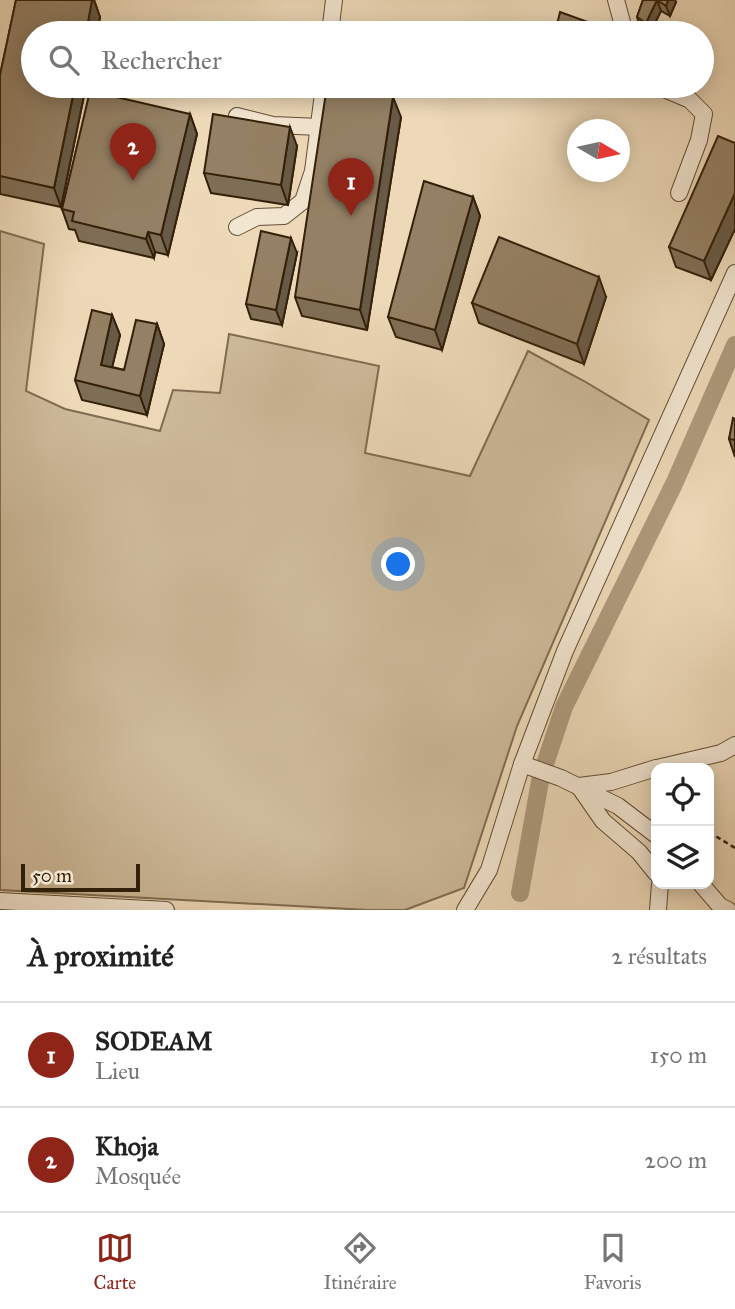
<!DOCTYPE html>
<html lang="fr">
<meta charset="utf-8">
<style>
:root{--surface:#fff;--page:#f2f2f2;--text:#222;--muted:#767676;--line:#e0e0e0;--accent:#8f2418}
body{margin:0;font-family:"IM FELL Great Primer",serif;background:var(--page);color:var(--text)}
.controls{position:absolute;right:21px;bottom:21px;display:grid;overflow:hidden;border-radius:14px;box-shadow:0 4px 18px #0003}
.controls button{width:63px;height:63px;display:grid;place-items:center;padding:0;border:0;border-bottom:2px solid var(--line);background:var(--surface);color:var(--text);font:35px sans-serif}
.compass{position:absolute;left:567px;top:119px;width:63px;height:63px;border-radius:50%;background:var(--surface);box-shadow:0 4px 18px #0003;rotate:99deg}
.scale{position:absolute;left:21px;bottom:18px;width:119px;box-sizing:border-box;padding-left:7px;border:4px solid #332008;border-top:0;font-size:19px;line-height:24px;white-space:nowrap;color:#332008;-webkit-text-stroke:5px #f3e6d1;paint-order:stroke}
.you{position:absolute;left:399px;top:565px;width:24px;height:24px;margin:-18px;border:5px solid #fff;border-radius:50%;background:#1a73e8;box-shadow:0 0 0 10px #1a73e833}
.badge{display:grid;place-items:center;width:46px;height:46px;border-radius:50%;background:var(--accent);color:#fff;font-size:23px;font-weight:700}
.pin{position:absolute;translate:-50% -58px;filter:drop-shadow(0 2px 4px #0008)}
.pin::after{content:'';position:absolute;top:37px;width:24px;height:21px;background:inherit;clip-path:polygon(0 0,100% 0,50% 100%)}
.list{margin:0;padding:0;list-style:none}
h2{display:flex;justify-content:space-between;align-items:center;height:91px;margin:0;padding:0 28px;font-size:30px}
h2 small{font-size:23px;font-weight:400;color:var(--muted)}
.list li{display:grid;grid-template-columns:46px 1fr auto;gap:21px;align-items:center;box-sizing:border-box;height:105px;padding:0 28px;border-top:2px solid var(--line)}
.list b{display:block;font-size:26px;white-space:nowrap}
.list p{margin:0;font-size:23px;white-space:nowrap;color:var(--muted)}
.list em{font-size:23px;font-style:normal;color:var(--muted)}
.icon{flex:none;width:38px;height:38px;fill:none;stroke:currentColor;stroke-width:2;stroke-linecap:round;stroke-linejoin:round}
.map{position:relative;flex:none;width:735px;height:910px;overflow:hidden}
.search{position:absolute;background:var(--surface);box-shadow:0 4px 18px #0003;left:21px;right:21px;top:21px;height:77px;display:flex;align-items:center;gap:18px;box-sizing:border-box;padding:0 24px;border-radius:38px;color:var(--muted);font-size:26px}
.sheet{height:301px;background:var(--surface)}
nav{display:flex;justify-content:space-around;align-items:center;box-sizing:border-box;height:98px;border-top:2px solid var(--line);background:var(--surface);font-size:19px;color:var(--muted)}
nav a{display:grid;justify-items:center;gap:4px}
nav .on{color:var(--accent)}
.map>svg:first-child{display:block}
.green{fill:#cdba9a;stroke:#806d51;stroke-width:2}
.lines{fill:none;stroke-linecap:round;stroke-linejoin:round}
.canal{stroke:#ae9a7c;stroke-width:18}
.minor-casing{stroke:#624e34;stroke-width:18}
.path{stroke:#332008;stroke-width:2.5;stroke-dasharray:5 3.5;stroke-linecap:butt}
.minor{stroke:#f3e6d1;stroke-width:16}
.wall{fill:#7f6e56;stroke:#332008;stroke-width:2}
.shaded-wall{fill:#685a46;stroke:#332008;stroke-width:2}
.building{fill:#948064;stroke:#332008;stroke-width:2}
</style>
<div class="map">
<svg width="735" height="910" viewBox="0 0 735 910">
<rect width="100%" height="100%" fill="#edd9b8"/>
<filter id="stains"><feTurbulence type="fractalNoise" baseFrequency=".00286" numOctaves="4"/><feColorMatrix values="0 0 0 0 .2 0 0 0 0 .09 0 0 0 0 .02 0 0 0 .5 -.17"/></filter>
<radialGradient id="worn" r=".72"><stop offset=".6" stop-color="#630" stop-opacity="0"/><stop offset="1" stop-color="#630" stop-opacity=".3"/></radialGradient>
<path class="green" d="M0 231 44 244 26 391 65 409 160 431 173 390 220 393 229 334 379 366 365 453 470 476 528 351 584 381 649 420 517 726 464 888 405 910H368L0 890Z"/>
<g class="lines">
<path class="canal" d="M520 893 541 776 564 707 674 484 735 345"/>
<defs>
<g id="minor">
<path d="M616 0 625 33"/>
<path d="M330 33 334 0"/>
<path d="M657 86 690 100 704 114 699 140 679 193"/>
<path d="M237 116 273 125 320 127"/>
<path d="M237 227 257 217 284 216 303 201 313 171 324 86"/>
<path d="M522 764 561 778 618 806 656 835"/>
<path d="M657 768 721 753 735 745"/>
<path d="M579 786 611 782 656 768"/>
<path d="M580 788 603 821 639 852 656 873"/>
<path d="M701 884 720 906 728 910"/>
<path d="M0 901 166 910"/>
<path d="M465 910 489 870 522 764 565 651 735 273"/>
<path d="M658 910 660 884"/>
</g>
</defs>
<use href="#minor" class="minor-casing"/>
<path class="path" d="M709 832 735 848"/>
<use href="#minor" class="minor"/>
</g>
<g class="wall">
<path d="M16 0H94L100 17 97 33H33V86H86L61 207 0 194V75Z"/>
<path d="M643 0 676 2 670 16 661 11 650 33 640 27 637 17Z"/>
<path d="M190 114 197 134 168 255 155 252 154 258 79 241 75 230 69 229 62 209Z"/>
<path d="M401 117 367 330 302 316 295 297Z"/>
<path d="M735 143V229L711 280 676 267 669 247Z"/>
<path d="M297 146 288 205 211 193 204 173Z"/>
<path d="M473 197 480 216 442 350 396 337 388 317Z"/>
<path d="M297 253 282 325 251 319 246 304Z"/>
<path d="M606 297 584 364 479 323 472 303Z"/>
<path d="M112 315 120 335 112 367 124 370 157 324 164 344 147 415 82 400 75 380Z"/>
<path d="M735 419V457L729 439Z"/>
</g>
<g class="shaded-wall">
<path d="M92 0H94L100 17 97 33H86Z"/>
<path d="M657 0 661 11 650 33 646 23Z"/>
<path d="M668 0H675L676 2 670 16 666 6Z"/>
<path d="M75 86H86L61 207 54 188Z"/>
<path d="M393 97 401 117 367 330 360 310Z"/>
<path d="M190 114 197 134 168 255 161 235Z"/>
<path d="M290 127 297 146 288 205 281 185Z"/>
<path d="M735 193V229L711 280 704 261Z"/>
<path d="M473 197 480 216 442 350 435 330Z"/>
<path d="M148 232 155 252 154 258 146 239Z"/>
<path d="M291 238 297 253 282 325 276 310Z"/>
<path d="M599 277 606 297 584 364 577 344Z"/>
<path d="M112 315 120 335 108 384 101 365Z"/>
<path d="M157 324 164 344 147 415 140 396Z"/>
</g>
<g class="building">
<path d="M16 0H92L86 33H33V86H75L54 188 0 176V75Z"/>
<path d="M643 0H668L666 6 657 0 646 23 637 17Z"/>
<path d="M560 12 596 25 599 33H555Z"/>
<path d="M327 86H336L393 97 360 310 295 297Z"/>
<path d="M90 91 190 114 161 235 148 232 146 239 72 221 74 212 62 209Z"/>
<path d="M213 114 290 127 281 185 204 173Z"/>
<path d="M718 136 735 143V193L704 261 669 247Z"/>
<path d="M424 181 473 197 435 330 388 317Z"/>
<path d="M261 231 291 238 276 310 246 304Z"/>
<path d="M499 237 599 277 577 344 472 303Z"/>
<path d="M92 310 112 315 101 365 124 370 136 320 157 324 140 396 75 380Z"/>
<path d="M733 418 735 419V440L729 439Z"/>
</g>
<rect width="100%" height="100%" filter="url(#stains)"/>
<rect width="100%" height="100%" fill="url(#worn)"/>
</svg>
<div class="controls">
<button><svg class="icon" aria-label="locate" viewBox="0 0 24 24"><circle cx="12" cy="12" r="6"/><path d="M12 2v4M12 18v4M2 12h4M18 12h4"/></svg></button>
<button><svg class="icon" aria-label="layers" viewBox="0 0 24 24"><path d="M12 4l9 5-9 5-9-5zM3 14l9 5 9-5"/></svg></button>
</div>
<svg class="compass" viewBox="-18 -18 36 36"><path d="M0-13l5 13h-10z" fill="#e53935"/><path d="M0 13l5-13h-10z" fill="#767676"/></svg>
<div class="scale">50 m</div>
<div class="you"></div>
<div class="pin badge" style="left:351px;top:216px">1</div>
<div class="pin badge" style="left:133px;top:181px">2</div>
<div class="search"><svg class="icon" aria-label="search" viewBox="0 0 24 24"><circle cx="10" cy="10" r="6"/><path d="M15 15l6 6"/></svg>Rechercher</div>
</div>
<section class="sheet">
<h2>À proximité<small>2 résultats</small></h2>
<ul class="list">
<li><span class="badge">1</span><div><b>SODEAM</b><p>Lieu</p></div><em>150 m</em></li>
<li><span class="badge">2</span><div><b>Khoja</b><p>Mosquée</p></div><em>200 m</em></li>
</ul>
</section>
<nav>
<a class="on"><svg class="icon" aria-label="map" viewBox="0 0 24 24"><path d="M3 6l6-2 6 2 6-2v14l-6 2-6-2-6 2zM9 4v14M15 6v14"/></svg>Carte</a>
<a><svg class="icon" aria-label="directions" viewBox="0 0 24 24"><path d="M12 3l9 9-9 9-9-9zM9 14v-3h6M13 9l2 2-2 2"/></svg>Itinéraire</a>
<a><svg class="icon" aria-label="saved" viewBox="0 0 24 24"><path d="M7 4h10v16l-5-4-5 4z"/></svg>Favoris</a>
</nav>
